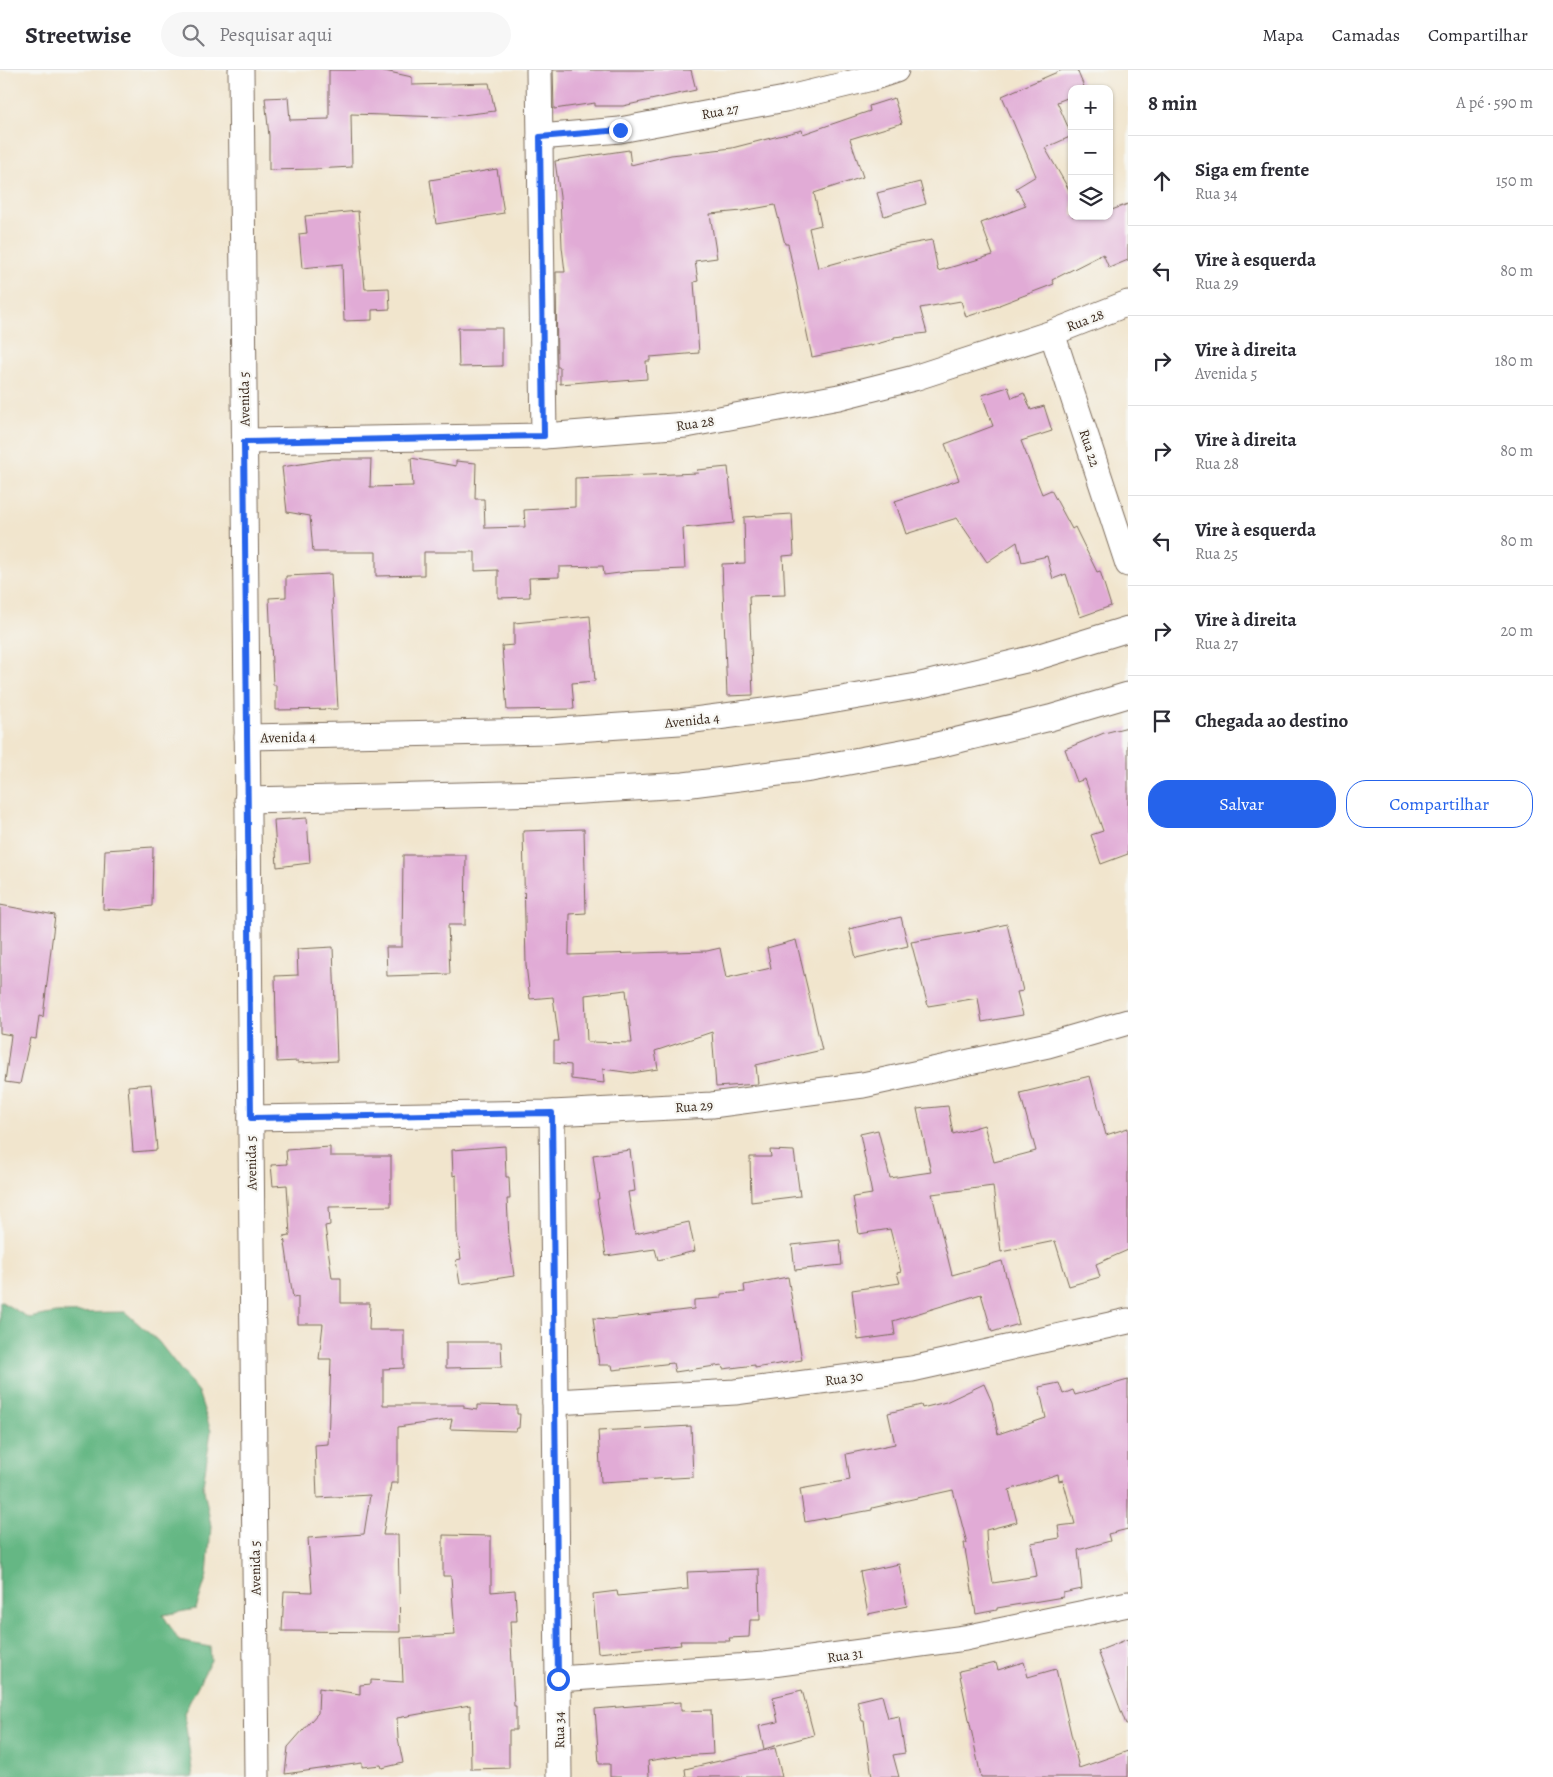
<!DOCTYPE html>
<html lang="pt">
<meta charset="utf-8">
<style>
:root{--surface:#fff;--page:#f7f7f7;--text:#2b2b33;--muted:#7c7c81;--line:#e1e1e2;--accent:#2563eb}
body{margin:0;font-family:Alegreya,serif;background:var(--page);color:var(--text)}
.controls{position:absolute;right:15px;top:15px;display:grid;overflow:hidden;border-radius:10px;box-shadow:0 1px 4px #0004}
.controls button{width:45px;height:45px;display:grid;place-items:center;padding:0;border:0;border-bottom:1px solid var(--line);background:var(--surface);color:var(--text);font:25px sans-serif}
.stop{position:absolute;width:15px;height:15px;margin:-11px;border:4px solid #2563eb;border-radius:50%;background:#fff}
.stop.end{background:#2563eb;border-color:#fff;box-shadow:0 1px 5px #0008}
.list{margin:0;padding:0;list-style:none}
h2{display:flex;justify-content:space-between;align-items:center;height:65px;margin:0;padding:0 20px;font-size:21px}
h2 small{font-size:16px;font-weight:400;color:var(--muted)}
.list li{display:grid;grid-template-columns:32px 1fr auto;gap:15px;align-items:center;box-sizing:border-box;height:90px;padding:0 20px;border-top:1px solid var(--line)}
.list b{display:block;font-size:19px;white-space:nowrap}
.list p{margin:0;font-size:16px;white-space:nowrap;color:var(--muted)}
.list em{font-size:16px;font-style:normal;color:var(--muted)}
.actions{display:flex;gap:10px;padding:15px 20px}
.actions a{flex:1;padding:11px 0;border:1px solid var(--accent);border-radius:20px;text-align:center;font-size:18px;color:var(--accent)}
.actions .main{background:var(--accent);color:#fff}
.icon{flex:none;width:28px;height:28px;fill:none;stroke:currentColor;stroke-width:2;stroke-linecap:round;stroke-linejoin:round}
.map{position:relative;flex:none;width:1128px;height:1707px;overflow:hidden}
header{display:flex;align-items:center;gap:30px;box-sizing:border-box;height:70px;padding:0 25px;background:var(--surface);border-bottom:1px solid var(--line)}
header strong{font-size:24px}
nav{display:flex;gap:28px;margin-inline-start:auto;font-size:18px}
.search{width:350px;height:45px;background:var(--page);display:flex;align-items:center;gap:12px;box-sizing:border-box;padding:0 18px;border-radius:28px;color:var(--muted);font-size:19px}
main{display:flex}
aside{flex:1;background:var(--surface)}
.map>svg:first-child{display:block}
.forest{fill:#65b784;stroke:#507051}
.building{fill:#e1abd6;fill-rule:evenodd}
.lines{fill:none;stroke-linecap:round;stroke-linejoin:round}
.minor-casing{stroke:#7b6b5b;stroke-width:27}
.minor{stroke:#fff;stroke-width:25}
.route{stroke:#2563eb;stroke-width:6}
.labels{text-anchor:middle;stroke-width:4.5;stroke-linejoin:round;paint-order:stroke}
.street-label{font-size:14px;fill:#3b2a1e;stroke:#f6f6f2}
</style>
<header>
<strong>Streetwise</strong>
<div class="search"><svg class="icon" aria-label="search" viewBox="0 0 24 24"><circle cx="10" cy="10" r="6"/><path d="M15 15l6 6"/></svg>Pesquisar aqui</div>
<nav><a>Mapa</a><a>Camadas</a><a>Compartilhar</a></nav>
</header>
<main>
<div class="map">
<svg width="1128" height="1707" viewBox="0 0 1128 1707">
<rect width="100%" height="100%" fill="#f6f6f2"/>
<filter id="ink" filterUnits="userSpaceOnUse"><feTurbulence type="fractalNoise" baseFrequency=".02" numOctaves="2"/><feDisplacementMap in="SourceGraphic" scale="10" xChannelSelector="R" yChannelSelector="G"/><feConvolveMatrix kernelMatrix="1 2 1 2 8 2 1 2 1" color-interpolation-filters="sRGB"/></filter>
<filter id="wash" filterUnits="userSpaceOnUse"><feTurbulence type="fractalNoise" baseFrequency=".0096" numOctaves="4" result="noise"/><feDisplacementMap in="SourceGraphic" scale="20" xChannelSelector="R" yChannelSelector="G"/><feGaussianBlur stdDeviation="1.12" result="paint"/><feColorMatrix in="noise" values="0 0 0 0 0 0 0 0 0 0 0 0 0 0 0 0 0 1.4 0 .05"/><feComposite in="paint" operator="in"/></filter>
<g filter="url(#wash)">
<rect width="100%" height="100%" fill="#f1e5cd"/>
<path class="forest" d="M0 1231 29 1248 56 1243 125 1242 158 1271 198 1322 211 1361 203 1415 211 1456 207 1505 196 1539 163 1545 179 1571 210 1577 211 1590 184 1643 193 1707H0Z"/>
<g id="blocks">
<g class="building">
<path d="M329 0H380L412 7V15L489 13 495 41 446 47 351 44 352 97 315 99 269 100V66L265 28 288 27 290 50 329 49Z"/>
<path d="M553 0H691L696 20 623 36H595V33L554 39Z"/>
<path d="M1062 0H1077L1085 19H1072V26L1057 32 1072 66 1045 78 1072 125V146H1109V141L1128 134V190L1109 198 1103 184 1052 210 1054 214 999 235V236L966 247 961 231 920 238 927 263 894 267V269L870 276V275L812 287 788 174H785L775 135 742 141 710 144 717 188 695 191 698 211 694 212 699 283 650 287V291H646L647 309 609 312V310L560 314V297H557L556 202H565L562 177 560 127 555 91 629 80 631 95 671 85 732 78 802 60 803 64 870 41 869 36 894 28 902 53 850 69 863 107 814 123 821 155 809 158 818 198 898 176 932 170 938 201 993 185 981 153 1026 136 1016 118 1036 106 1002 26Z"/>
<path d="M497 99 504 143 436 154 430 110Z"/>
<path d="M920 112 926 134 884 146 877 123Z"/>
<path d="M358 141 365 219 389 218 390 239 372 240V250L344 251 342 194 302 198 299 164 307 163 305 146Z"/>
<path d="M458 258H502V296L459 297Z"/>
<path d="M1008 317 1012 328 1024 323 1031 340 1044 336 1052 361 1021 371 1042 424 1051 420 1072 459 1075 457 1097 502 1100 501 1111 536 1080 547 1066 504 1053 509 1047 486 1022 492 1017 472 987 492 957 448 906 464 895 431 959 410 945 374 993 356 982 325Z"/>
<path d="M411 388 456 396V391L476 393 475 429H484L485 458 525 457 524 440 575 437V408L698 403 697 400 728 397 734 453 683 458 685 499 635 501 604 505 603 496 559 497V507L529 508 530 527 498 528V500L475 501V482H424V505L376 506V482H313L310 446 287 442 282 397 332 389H371L370 417 413 416Z"/>
<path d="M792 444 794 485 783 486 785 525 749 526 753 625 727 626 722 494 745 493 744 447Z"/>
<path d="M331 504 338 639 276 640V615H273L269 528 286 527V506Z"/>
<path d="M590 546 595 611 572 613 574 639 507 640 502 576 514 575V553Z"/>
<path d="M1128 657V784L1101 794 1091 765 1103 761 1085 709 1077 712 1065 679 1104 663Z"/>
<path d="M307 748 310 793 277 797 274 750Z"/>
<path d="M584 759 586 843 570 844 569 885 707 881 720 878 726 908 771 898 767 878 796 870 822 980 756 995 758 1014 716 1017 712 962 655 981 658 999 632 1003 603 999 604 1013 571 1009V995L554 993V971H559L553 927 530 929 526 895 523 761ZM626 920 632 973 587 972 585 925Z"/>
<path d="M153 777 152 836 122 840 103 839 105 780Z"/>
<path d="M403 785H466L465 855H448L450 904 387 906 386 877H402Z"/>
<path d="M0 835 55 845 43 947 39 946 36 969 30 968 20 1014 5 1012 11 965 0 963Z"/>
<path d="M901 847 908 876 856 888 849 859Z"/>
<path d="M1007 854 1023 921 1017 922 1023 945 982 952 978 928 928 936 911 872 972 862Z"/>
<path d="M333 877 337 991 298 993V991L277 992 275 906 298 905 297 879Z"/>
<path d="M1090 1006 1106 1065 1128 1058V1180L1096 1194 1100 1207 1069 1216 1055 1171 1001 1182 993 1116 932 1124 952 1205 1002 1191 1019 1254 992 1262 981 1224 893 1251 895 1265 858 1270 852 1220 900 1213 897 1203 901 1202 890 1159 859 1164 853 1127 872 1124 860 1064 878 1060 890 1108 931 1102 917 1039 948 1036 953 1064 984 1055 994 1092 1036 1081 1020 1023Z"/>
<path d="M151 1014 157 1080 133 1082 128 1016Z"/>
<path d="M505 1076 506 1107H509L510 1129H507L509 1168 514 1206 460 1214 456 1190 461 1189 457 1163 456 1105 453 1106 452 1080Z"/>
<path d="M330 1077V1086H391V1136L329 1137 330 1155 325 1156 332 1208H341V1233H370L369 1260H404V1298L383 1299V1335H464V1338L477 1340V1335L517 1336V1344H520L519 1358H517L516 1361 450 1359 452 1349 398 1357V1413H391L383 1465H398L400 1562 282 1561 284 1521 312 1522 308 1468 364 1464 370 1425 317 1428 315 1375 328 1374 331 1289H319L323 1254H298V1227L293 1228 284 1166 290 1165 287 1115 273 1116 271 1095 287 1094 286 1080Z"/>
<path d="M630 1080 635 1121 628 1122 635 1164 689 1152 695 1181 658 1190 655 1179 606 1186 597 1129H599L593 1085Z"/>
<path d="M770 1080 794 1081 800 1126 751 1132 750 1087H771Z"/>
<path d="M840 1170 842 1195 795 1200 792 1175Z"/>
<path d="M788 1207 802 1290 755 1298V1295L723 1299 722 1295 675 1302 673 1293 613 1300 612 1295H599L593 1248 610 1249 694 1239V1230L721 1228V1224L745 1222 744 1215Z"/>
<path d="M446 1272H501L502 1297 446 1298Z"/>
<path d="M1128 1310V1459L1108 1464 1110 1471 1078 1480 1082 1519 1063 1523V1527L997 1538V1540L976 1544 964 1473H967L953 1420 872 1438V1440L805 1452 800 1419 850 1410 846 1384 895 1374 888 1343 921 1335 922 1338 946 1332 984 1314 992 1332 998 1364 1046 1348 1039 1317 1059 1313 1063 1324 1073 1320 1075 1325ZM1058 1404 1059 1411 1063 1410 1075 1454 1058 1456 1060 1468 1031 1473 1037 1506 993 1513 987 1480 986 1460 1017 1452 1009 1420Z"/>
<path d="M691 1356 693 1407 601 1412 598 1361Z"/>
<path d="M443 1465 491 1466V1522L515 1520 517 1551H510L514 1636H516V1660H509V1698L471 1699 470 1635 397 1648 398 1668 403 1693 382 1698 381 1695 362 1697V1693L285 1704 288 1677 318 1643 319 1618 360 1624V1615L371 1614V1610L403 1612 401 1568 455 1565 451 1506H443Z"/>
<path d="M899 1494 907 1536 868 1544 860 1502Z"/>
<path d="M759 1499 760 1550H750L749 1567 729 1568 730 1571H680L681 1575 598 1583 593 1524 617 1521 618 1526 688 1519 687 1502Z"/>
<path d="M1128 1569V1654H1126L1098 1581Z"/>
<path d="M1024 1592 1028 1607 1056 1599 1079 1698 1128 1681V1707H981L959 1601 996 1593 998 1600Z"/>
<path d="M802 1620 814 1665 764 1679 759 1656 778 1652 773 1627Z"/>
<path d="M882 1625 888 1648 899 1646 905 1683 893 1685 899 1707H872L864 1651H862L857 1631Z"/>
<path d="M681 1632V1641L711 1640 713 1684 679 1686 648 1691 649 1707H610V1694H599L595 1639Z"/>
<path d="M775 1678 782 1707H686L685 1699Z"/>
</g>
</g>
</g>
<g filter="url(#ink)">
<use href="#blocks" fill-opacity="0" stroke="#7b6b5b" stroke-width="1"/>
<g class="lines">
<defs>
<g id="minor">
<path d="M241 0 257 1707"/>
<path d="M539 0 544 366"/>
<path d="M540 67 620 60 785 29 872 8 896 0"/>
<path d="M1052 263 1128 494"/>
<path d="M244 371 544 366 686 355 839 327 914 308 1052 263 1128 233"/>
<path d="M247 667 547 661 679 652 801 636 917 616 1034 588 1128 559"/>
<path d="M247 730 549 723 684 715 811 699 929 677 1050 648 1128 625"/>
<path d="M552 1043 559 1707"/>
<path d="M251 1048 552 1043 712 1035 863 1015 1048 975 1128 952"/>
<path d="M555 1332 735 1322 912 1299 1128 1251"/>
<path d="M558 1609 765 1595 965 1568 1128 1534"/>
</g>
</defs>
<use href="#minor" class="minor-casing"/>
<use href="#minor" class="minor"/>
</g>
</g>
<g class="lines" filter="url(#ink)">
<path class="route" d="M558 1609 552 1043 251 1048 244 372 544 366 540 67 620 60"/>
</g>
<g class="labels">
<g class="street-label">
<text transform="translate(720 41) rotate(-10)" y="5">Rua 27</text>
<text transform="translate(1085 250) rotate(-21)" y="5">Rua 28</text>
<text transform="translate(244 329) rotate(-91)" y="5">Avenida 5</text>
<text transform="translate(695 353) rotate(-8)" y="5">Rua 28</text>
<text transform="translate(1090 378) rotate(72)" y="5">Rua 22</text>
<text transform="translate(692 650) rotate(-6)" y="5">Avenida 4</text>
<text transform="translate(288 667) rotate(-1)" y="5">Avenida 4</text>
<text transform="translate(694 1036) rotate(-4)" y="5">Rua 29</text>
<text transform="translate(251 1093) rotate(-91)" y="5">Avenida 5</text>
<text transform="translate(844 1308) rotate(-8)" y="5">Rua 30</text>
<text transform="translate(255 1498) rotate(-91)" y="5">Avenida 5</text>
<text transform="translate(845 1585) rotate(-8)" y="5">Rua 31</text>
<text transform="translate(559 1660) rotate(-91)" y="5">Rua 34</text>
</g>
</g>
</svg>
<div class="controls">
<button>+</button>
<button>−</button>
<button><svg class="icon" aria-label="layers" viewBox="0 0 24 24"><path d="M12 4l9 5-9 5-9-5zM3 14l9 5 9-5"/></svg></button>
</div>
<div class="stop" style="left:558px;top:1609px"></div>
<div class="stop end" style="left:620px;top:60px"></div>
</div>
<aside>
<h2>8 min<small>A pé · 590 m</small></h2>
<ul class="list">
<li><svg class="icon" aria-label="ahead" viewBox="0 0 24 24"><path d="M12 20V5M6 11l6-6 6 6"/></svg><div><b>Siga em frente</b><p>Rua 34</p></div><em>150 m</em></li>
<li><svg class="icon" aria-label="left" viewBox="0 0 24 24"><path d="M17 20v-9H6M10 6l-5 5 5 5"/></svg><div><b>Vire à esquerda</b><p>Rua 29</p></div><em>80 m</em></li>
<li><svg class="icon" aria-label="right" viewBox="0 0 24 24"><path d="M7 20v-9h11M14 6l5 5-5 5"/></svg><div><b>Vire à direita</b><p>Avenida 5</p></div><em>180 m</em></li>
<li><svg class="icon" aria-label="right" viewBox="0 0 24 24"><path d="M7 20v-9h11M14 6l5 5-5 5"/></svg><div><b>Vire à direita</b><p>Rua 28</p></div><em>80 m</em></li>
<li><svg class="icon" aria-label="left" viewBox="0 0 24 24"><path d="M17 20v-9H6M10 6l-5 5 5 5"/></svg><div><b>Vire à esquerda</b><p>Rua 25</p></div><em>80 m</em></li>
<li><svg class="icon" aria-label="right" viewBox="0 0 24 24"><path d="M7 20v-9h11M14 6l5 5-5 5"/></svg><div><b>Vire à direita</b><p>Rua 27</p></div><em>20 m</em></li>
<li><svg class="icon" aria-label="arrive" viewBox="0 0 24 24"><path d="M6 21V4h12l-3 4 3 4H6"/></svg><div><b>Chegada ao destino</b></div></li>
</ul>
<div class="actions"><a class="main">Salvar</a><a>Compartilhar</a></div>
</aside>
</main>
